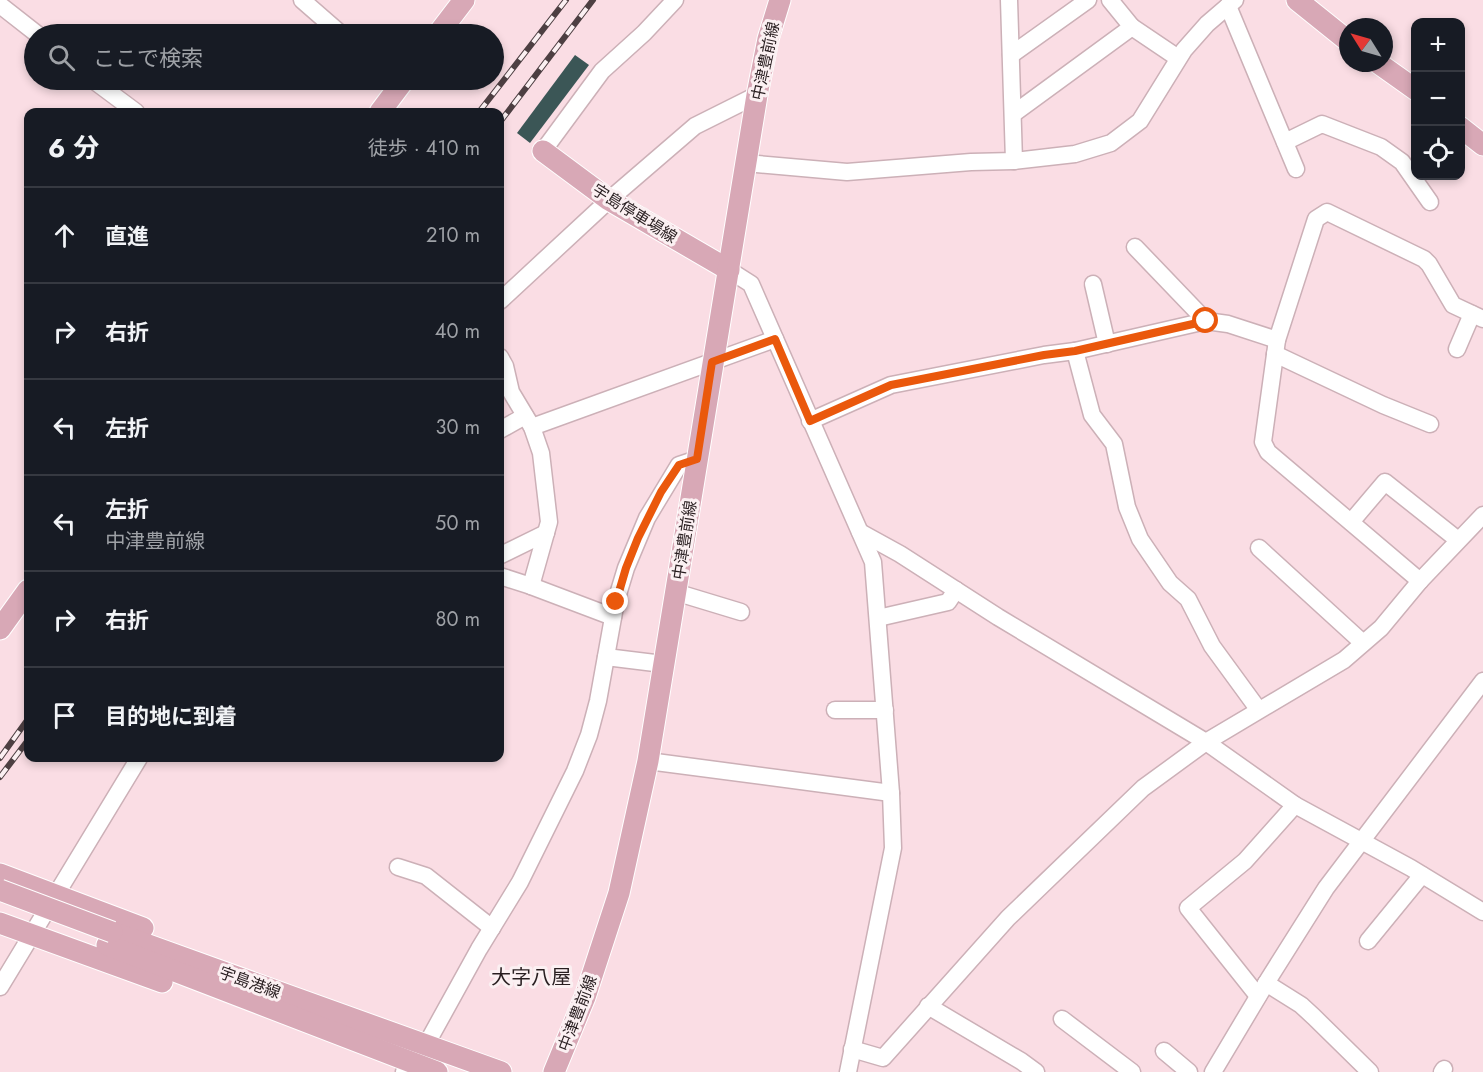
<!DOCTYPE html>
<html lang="ja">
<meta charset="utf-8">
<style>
:root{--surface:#171b24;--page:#242831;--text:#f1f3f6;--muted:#9ea1a6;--line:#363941}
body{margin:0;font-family:Jost,"Noto Sans JP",sans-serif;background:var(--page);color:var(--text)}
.controls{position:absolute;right:18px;top:18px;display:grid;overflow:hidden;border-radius:12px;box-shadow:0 3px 9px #0003}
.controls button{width:54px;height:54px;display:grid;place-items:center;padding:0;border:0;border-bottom:2px solid var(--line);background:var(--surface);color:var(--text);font:30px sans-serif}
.compass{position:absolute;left:1339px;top:18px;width:54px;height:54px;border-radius:50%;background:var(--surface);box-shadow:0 3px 9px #0003;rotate:307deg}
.stop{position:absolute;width:18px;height:18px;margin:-14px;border:4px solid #ea580c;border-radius:50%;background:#fff}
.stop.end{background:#ea580c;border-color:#fff;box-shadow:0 2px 6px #0008}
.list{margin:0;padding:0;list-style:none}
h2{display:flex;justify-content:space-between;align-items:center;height:78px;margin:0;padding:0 24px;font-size:26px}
h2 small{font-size:20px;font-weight:400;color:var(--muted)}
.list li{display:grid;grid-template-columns:39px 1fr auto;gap:18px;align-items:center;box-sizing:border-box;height:96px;padding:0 24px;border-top:2px solid var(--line)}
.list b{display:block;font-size:22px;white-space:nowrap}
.list p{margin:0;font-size:20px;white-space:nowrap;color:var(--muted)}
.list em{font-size:20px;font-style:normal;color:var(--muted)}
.icon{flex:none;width:33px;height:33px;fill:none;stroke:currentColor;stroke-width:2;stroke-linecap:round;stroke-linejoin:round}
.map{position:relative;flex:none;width:1483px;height:1072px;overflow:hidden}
.search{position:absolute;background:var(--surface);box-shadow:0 3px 9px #0003;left:24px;top:24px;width:480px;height:66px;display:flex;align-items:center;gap:15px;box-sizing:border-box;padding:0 21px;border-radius:33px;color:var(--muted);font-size:22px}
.panel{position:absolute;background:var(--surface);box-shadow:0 3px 9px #0003;left:24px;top:108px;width:480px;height:654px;border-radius:12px}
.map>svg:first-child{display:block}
.building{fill:#3b5656}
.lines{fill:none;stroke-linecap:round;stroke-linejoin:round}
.minor-casing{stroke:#ccb0b7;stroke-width:19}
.major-casing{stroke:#fff;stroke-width:23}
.minor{stroke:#fff;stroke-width:16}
.major{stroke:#d8a8b6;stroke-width:21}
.rail-casing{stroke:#4d3f42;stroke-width:6}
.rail{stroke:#fbf0f2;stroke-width:4;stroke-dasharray:11;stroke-linecap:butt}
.major-bridge-casing{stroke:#fff;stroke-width:23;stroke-linecap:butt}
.major-bridge{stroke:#d8a8b6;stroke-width:21}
.route{stroke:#ea580c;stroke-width:8}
.labels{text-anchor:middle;stroke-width:6;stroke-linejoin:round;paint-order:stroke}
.street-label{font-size:16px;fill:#281e20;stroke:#fbf0f2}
.quarter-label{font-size:20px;fill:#281e20;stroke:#fbf0f2}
</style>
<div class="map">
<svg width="1483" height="1072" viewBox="0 0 1483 1072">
<rect width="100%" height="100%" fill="#fadde4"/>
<path class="building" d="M575 55 589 65 530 143 517 133Z"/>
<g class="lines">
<defs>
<g id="minor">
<path d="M302 0 341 34"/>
<path d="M1009 0 1014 161"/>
<path d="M1110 0 1132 27"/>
<path d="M0 5 37 34"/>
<path d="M1228 6 1296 169"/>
<path d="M1011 55 1088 0"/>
<path d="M93 80 136 112"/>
<path d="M1013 114 1132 27 1178 58"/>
<path d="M1285 142 1322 124 1381 147 1402 162 1430 202"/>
<path d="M543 151 602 71 644 33 675 0"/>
<path d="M746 163 847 172 971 162 1014 161 1075 154 1111 143 1140 121 1184 50 1207 24 1235 0"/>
<path d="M1135 247 1206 321"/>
<path d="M729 270 751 284 873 562 891 793 893 848 848 1072"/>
<path d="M1093 284 1107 344"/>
<path d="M500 301 609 200 695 126 757 95"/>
<path d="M1457 349 1472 314"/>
<path d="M1075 351 1092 415 1114 444 1127 507 1140 539 1170 583 1188 599 1212 646 1258 709"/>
<path d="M1275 354 1383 405 1430 424"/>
<path d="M500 357 505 366 511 392 532 427 541 453 549 522 531 586"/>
<path d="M810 421 891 385 1044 355 1075 351 1206 321 1228 324 1277 340"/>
<path d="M532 427 775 339"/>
<path d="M500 430 525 416"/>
<path d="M1351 522 1385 482 1458 540"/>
<path d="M860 532 900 554 998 617 1206 742 1295 805 1411 868 1483 912"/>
<path d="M1259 548 1363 643"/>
<path d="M501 555 546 533"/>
<path d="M500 576 531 586 613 617"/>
<path d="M1420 581 1268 452 1263 442 1277 340 1316 219 1327 212 1424 259 1429 264 1453 305 1483 319"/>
<path d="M675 592 741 612"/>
<path d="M878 618 948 602 956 590"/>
<path d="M606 657 663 664"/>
<path d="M835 710H885"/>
<path d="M648 761 891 793"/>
<path d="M398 867 426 876 492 928"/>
<path d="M1368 941 1422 875"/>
<path d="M1266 983 1301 1005 1314 1017 1370 1072"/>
<path d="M0 987 139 758"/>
<path d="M1258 996 1188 908 1245 861 1295 805"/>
<path d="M928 1006 1021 1061 1036 1072"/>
<path d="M1062 1019 1132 1072"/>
<path d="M852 1049 883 1058 1008 918 1143 788 1206 742 1344 660 1381 628 1420 581 1483 515"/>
<path d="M1164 1051 1189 1072"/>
<path d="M404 1072 410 1061 426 1045 479 949 520 882 575 771 589 735 598 701 616 601 626 568 647 518 679 465 697 459"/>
<path d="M1213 1072 1268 980 1326 888 1483 681"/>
<path d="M1442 1072 1444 1069"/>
</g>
<g id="major">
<path d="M1297 0 1348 41"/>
<path d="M438 34 464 0"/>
<path d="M1378 63 1416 90"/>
<path d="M380 112 404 80"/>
<path d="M1460 127 1483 145"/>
<path d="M543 151 609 200 729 270"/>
<path d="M0 629 28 590"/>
<path d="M0 874 143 928"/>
<path d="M0 923 162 982"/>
<path d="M112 932 501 1072"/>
<path d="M107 945 437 1072"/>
<path d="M554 1072 585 997 619 893 648 761 757 95 768 39 780 0"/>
</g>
</defs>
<use href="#minor" class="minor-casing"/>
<use href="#major" class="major-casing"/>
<use href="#minor" class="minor"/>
<use href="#major" class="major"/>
<defs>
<g id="rail">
<path d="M479 112 566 0"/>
<path d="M500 122 593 0"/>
<path d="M0 758 28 719"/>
<path d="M0 777 28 740"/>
</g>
</defs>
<use href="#rail" class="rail-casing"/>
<use href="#rail" class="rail"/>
<defs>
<path id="major-bridge" d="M0 890 112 932"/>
</defs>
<use href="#major-bridge" class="major-bridge-casing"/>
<use href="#major-bridge" class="major-bridge"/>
</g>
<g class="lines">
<path class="route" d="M616 602 626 568 638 538 661 492 679 465 697 459 712 362 775 339 810 421 891 385 1044 355 1075 351 1206 321"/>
</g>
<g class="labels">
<g class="street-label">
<text transform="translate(765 61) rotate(-78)" y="6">中津豊前線</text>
<text transform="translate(635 213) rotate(32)" y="6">宇島停車場線</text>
<text transform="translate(684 540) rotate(-81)" y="6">中津豊前線</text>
<text transform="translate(250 982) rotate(20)" y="6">宇島港線</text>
<text transform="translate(577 1013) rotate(-69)" y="6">中津豊前線</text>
</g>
<g class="quarter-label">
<text x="531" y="984">大字八屋</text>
</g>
</g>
</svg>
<div class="controls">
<button>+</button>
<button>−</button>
<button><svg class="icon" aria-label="locate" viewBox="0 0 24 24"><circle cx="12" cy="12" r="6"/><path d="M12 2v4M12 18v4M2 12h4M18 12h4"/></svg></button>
</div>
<svg class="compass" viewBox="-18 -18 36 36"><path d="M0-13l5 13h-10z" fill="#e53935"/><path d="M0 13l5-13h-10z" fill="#9ea1a6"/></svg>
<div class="stop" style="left:1206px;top:321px"></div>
<div class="stop end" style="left:616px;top:602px"></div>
<div class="search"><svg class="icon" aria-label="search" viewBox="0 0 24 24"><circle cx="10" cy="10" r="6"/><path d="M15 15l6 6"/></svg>ここで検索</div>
<section class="panel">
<h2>6 分<small>徒歩 · 410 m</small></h2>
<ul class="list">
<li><svg class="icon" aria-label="ahead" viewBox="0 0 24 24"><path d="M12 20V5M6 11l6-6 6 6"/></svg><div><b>直進</b></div><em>210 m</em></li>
<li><svg class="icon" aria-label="right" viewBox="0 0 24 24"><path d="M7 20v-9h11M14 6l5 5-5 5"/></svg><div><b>右折</b></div><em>40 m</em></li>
<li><svg class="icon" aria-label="left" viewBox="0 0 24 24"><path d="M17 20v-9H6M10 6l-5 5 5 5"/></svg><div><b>左折</b></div><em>30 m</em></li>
<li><svg class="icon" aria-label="left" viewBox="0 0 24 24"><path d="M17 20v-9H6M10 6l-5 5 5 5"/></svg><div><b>左折</b><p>中津豊前線</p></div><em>50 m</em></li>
<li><svg class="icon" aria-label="right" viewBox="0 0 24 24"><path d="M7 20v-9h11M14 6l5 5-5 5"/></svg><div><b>右折</b></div><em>80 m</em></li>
<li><svg class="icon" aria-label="arrive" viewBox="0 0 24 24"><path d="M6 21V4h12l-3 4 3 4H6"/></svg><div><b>目的地に到着</b></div></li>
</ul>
</section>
</div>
